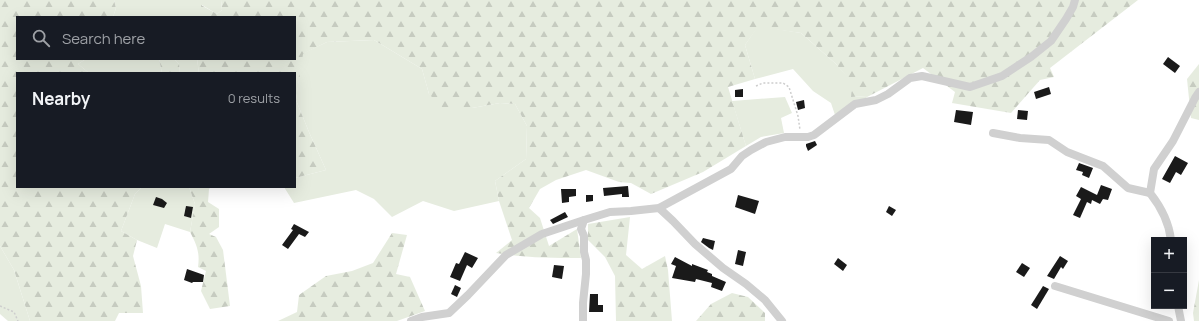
<!DOCTYPE html>
<meta charset="utf-8">
<style>
:root{--surface:#171b24;--page:#20242c;--text:#f1f3f6;--muted:#9ea1a6;--line:#363941}
body{margin:0;font-family:Manrope,sans-serif;background:var(--page);color:var(--text)}
.controls{position:absolute;right:12px;bottom:12px;display:grid;overflow:hidden;border-radius:0px;box-shadow:0 4px 16px #0002}
.controls button{width:36px;height:36px;display:grid;place-items:center;padding:0;border:0;border-bottom:1px solid var(--line);background:var(--surface);color:var(--text);font:20px sans-serif}
.list{margin:0;padding:0;list-style:none}
h2{display:flex;justify-content:space-between;align-items:center;height:52px;margin:0;padding:0 16px;font-size:17px}
h2 small{font-size:13px;font-weight:400;color:var(--muted)}
.icon{flex:none;width:22px;height:22px;fill:none;stroke:currentColor;stroke-width:2;stroke-linecap:round;stroke-linejoin:round}
.map{position:relative;flex:none;width:1199px;height:321px;overflow:hidden}
.search{position:absolute;background:var(--surface);box-shadow:0 4px 16px #0002;left:16px;top:16px;width:280px;height:44px;display:flex;align-items:center;gap:10px;box-sizing:border-box;padding:0 14px;border-radius:0px;color:var(--muted);font-size:15px}
.panel{position:absolute;background:var(--surface);box-shadow:0 4px 16px #0002;left:16px;top:72px;width:280px;height:116px;border-radius:0px}
.map>svg:first-child{display:block}
.grass{fill:#e6ecdf}
.forest{fill:url(#forest-firs)}
.building{fill:#1a1a1a}
.lines{fill:none;stroke-linecap:round;stroke-linejoin:round}
.path{stroke:#cdcdcd;stroke-width:1.5;stroke-dasharray:2 2;stroke-linecap:butt}
.minor{stroke:#d0d0d0;stroke-width:8}
</style>
<div class="map">
<svg width="1199" height="321" viewBox="0 0 1199 321">
<defs>
<pattern id="forest-firs" width="22" height="20" patternUnits="userSpaceOnUse"><rect width="22" height="20" fill="#e6ecdf"/><path d="M5 1l3.5 6h-7zM16 11l3.5 6h-7z" fill="#c6cbc0"/></pattern>
</defs>
<rect width="100%" height="100%" fill="#fff"/>
<g class="grass">
<path d="M114 0H221L222 10 217 14 202 5V17H113L116 8Z"/>
<path d="M758 26 801 33 836 64 853 83 851 97 869 96 835 115 831 103 813 91 793 69 755 79 745 45Z"/>
<path d="M374 40 422 69 429 94 472 108 500 103 515 104 527 126 526 159 495 181 499 201 454 211 423 201 392 217 374 199 356 190 294 203 284 187H295V178L326 170 309 132 296 100 302 54 327 42Z"/>
<path d="M86 59H159L162 73H89L78 64Z"/>
<path d="M174 59H197L199 73H180L179 64Z"/>
<path d="M785 97 792 113 781 118 784 133 761 137 746 146 732 101Z"/>
<path d="M142 187H189L195 204 190 232 165 224 157 248 137 240 121 231 135 194Z"/>
<path d="M0 246 14 270 30 321H8L0 314Z"/>
</g>
<g class="forest">
<path d="M0 0H114L116 8 113 17H17V59H86L78 64 89 73H17V187H142L135 194 121 231 137 240 133 256 141 286 143 313H119L115 321H30L14 270 0 246Z"/>
<path d="M221 0H1138L1050 68 1054 77 1040 80 1011 113 952 103 955 92 923 68 869 96 851 97 852 83 836 64 801 33 758 27 745 45 755 79 728 87 746 146 703 172 651 194 631 183 619 182 586 170 556 180 540 189 529 208 540 218 549 246 577 229 581 258C552 258 525 258 496 253L512 240 499 201 495 181 526 159 527 126 515 104 500 103 472 108H443L429 94 422 69 374 40 327 42 303 54 296 100 309 132 326 170 295 178V73H199L197 59H295V17H202L201 5 217 14 222 10Z"/>
<path d="M159 59H174L179 64 180 73H162Z"/>
<path d="M1199 64V120L1191 118 1187 79Z"/>
<path d="M189 187H211L209 189 208 202 219 209V227L209 234 216 237 223 250 230 306 210 309 201 291 206 271 198 267C200 253 197 245 190 232L195 204Z"/>
<path d="M630 217 626 255 642 269 665 256 668 270 672 321H616L615 276 605 257 588 240V224Z"/>
<path d="M392 233 407 235 396 274 410 277 425 311 397 321H278L297 312 299 295 326 276 352 271 373 263Z"/>
<path d="M1199 280V321H1194L1193 313Z"/>
<path d="M732 293 748 297 765 313V321H696L711 304Z"/>
</g>
<g class="building">
<path d="M1168 57 1180 66 1175 73 1163 64Z"/>
<path d="M1049 87 1051 94 1036 99 1034 92Z"/>
<path d="M743 89V97H735V90Z"/>
<path d="M804 100 805 108 798 110 796 102Z"/>
<path d="M956 110 973 112 971 125 954 122Z"/>
<path d="M1018 110 1028 111 1027 120 1017 119Z"/>
<path d="M815 141 817 145 808 151 806 146V144Z"/>
<path d="M1175 156 1188 163 1181 175 1176 172 1170 183 1162 179Z"/>
<path d="M1079 163 1093 168 1089 178 1082 175 1083 172 1076 170Z"/>
<path d="M1101 185 1112 189 1108 200 1103 199 1100 204 1092 200 1091 204 1087 202 1080 218 1073 215 1081 199 1076 196 1081 187 1097 195Z"/>
<path d="M628 186 629 197H622V194L604 196 603 188Z"/>
<path d="M561 189H576V196L569 197V202L562 203Z"/>
<path d="M586 195H593V201L586 202Z"/>
<path d="M738 195 759 201 755 214 735 207Z"/>
<path d="M156 197 162 199 167 203 164 208 153 205Z"/>
<path d="M186 206 193 207 191 218 184 216Z"/>
<path d="M889 206 896 210 892 216 886 212Z"/>
<path d="M565 212 568 217 553 224 550 220Z"/>
<path d="M294 224 309 232 305 237 299 234 288 249 282 245 293 230 291 229Z"/>
<path d="M703 238 715 241 713 250 709 248 701 242Z"/>
<path d="M738 250 746 252 743 266 735 264Z"/>
<path d="M465 252 478 258 472 268 467 265 460 281 450 277 456 263 459 264Z"/>
<path d="M1060 256 1068 261 1063 269 1061 267 1054 279 1047 276Z"/>
<path d="M675 257 692 266V264L708 270 707 272 712 274V276L726 282 722 291 711 287 712 283 696 279 695 282 672 278 676 266 671 264Z"/>
<path d="M838 258 847 265 843 271 834 264Z"/>
<path d="M1022 263 1030 268 1024 277 1016 272Z"/>
<path d="M554 265 564 266 562 279 552 277Z"/>
<path d="M187 269 204 275 203 282H193L192 283 184 280Z"/>
<path d="M455 285 461 288 457 297 451 294Z"/>
<path d="M1043 286 1049 289 1037 309 1031 305Z"/>
<path d="M590 294H598V305H603V312H589Z"/>
</g>
<g class="lines">
<g class="path">
<path d="M756 86 763 83H783L789 87 798 116 800 130"/>
<path d="M0 306 14 312 18 321"/>
</g>
<g class="minor">
<path d="M993 133 1020 138 1049 140 1067 152 1103 166 1128 188 1150 193"/>
<path d="M659 208 673 221 695 244 723 268 746 284 765 300 782 321"/>
<path d="M1171 240C1169 222 1161 207 1150 193L1154 169 1173 141 1195 98 1199 92"/>
<path d="M1055 286 1169 321"/>
<path d="M1178 306 1181 321"/>
<path d="M411 321 422 317 449 313 468 295 506 255 542 234 584 220"/>
<path d="M583 321V303L586 274V260L584 252V236L581 229 584 220 610 212 631 211 659 208 731 169 742 156 751 150 766 142 785 137H808L814 135 855 104 876 100 888 94 910 78 922 76 970 87 1002 76 1031 57 1051 41 1066 19 1073 7 1075 0"/>
</g>
</g>
</svg>
<div class="controls">
<button>+</button>
<button>−</button>
</div>
<div class="search"><svg class="icon" aria-label="search" viewBox="0 0 24 24"><circle cx="10" cy="10" r="6"/><path d="M15 15l6 6"/></svg>Search here</div>
<section class="panel">
<h2>Nearby<small>0 results</small></h2>
<ul class="list">
</ul>
</section>
</div>
